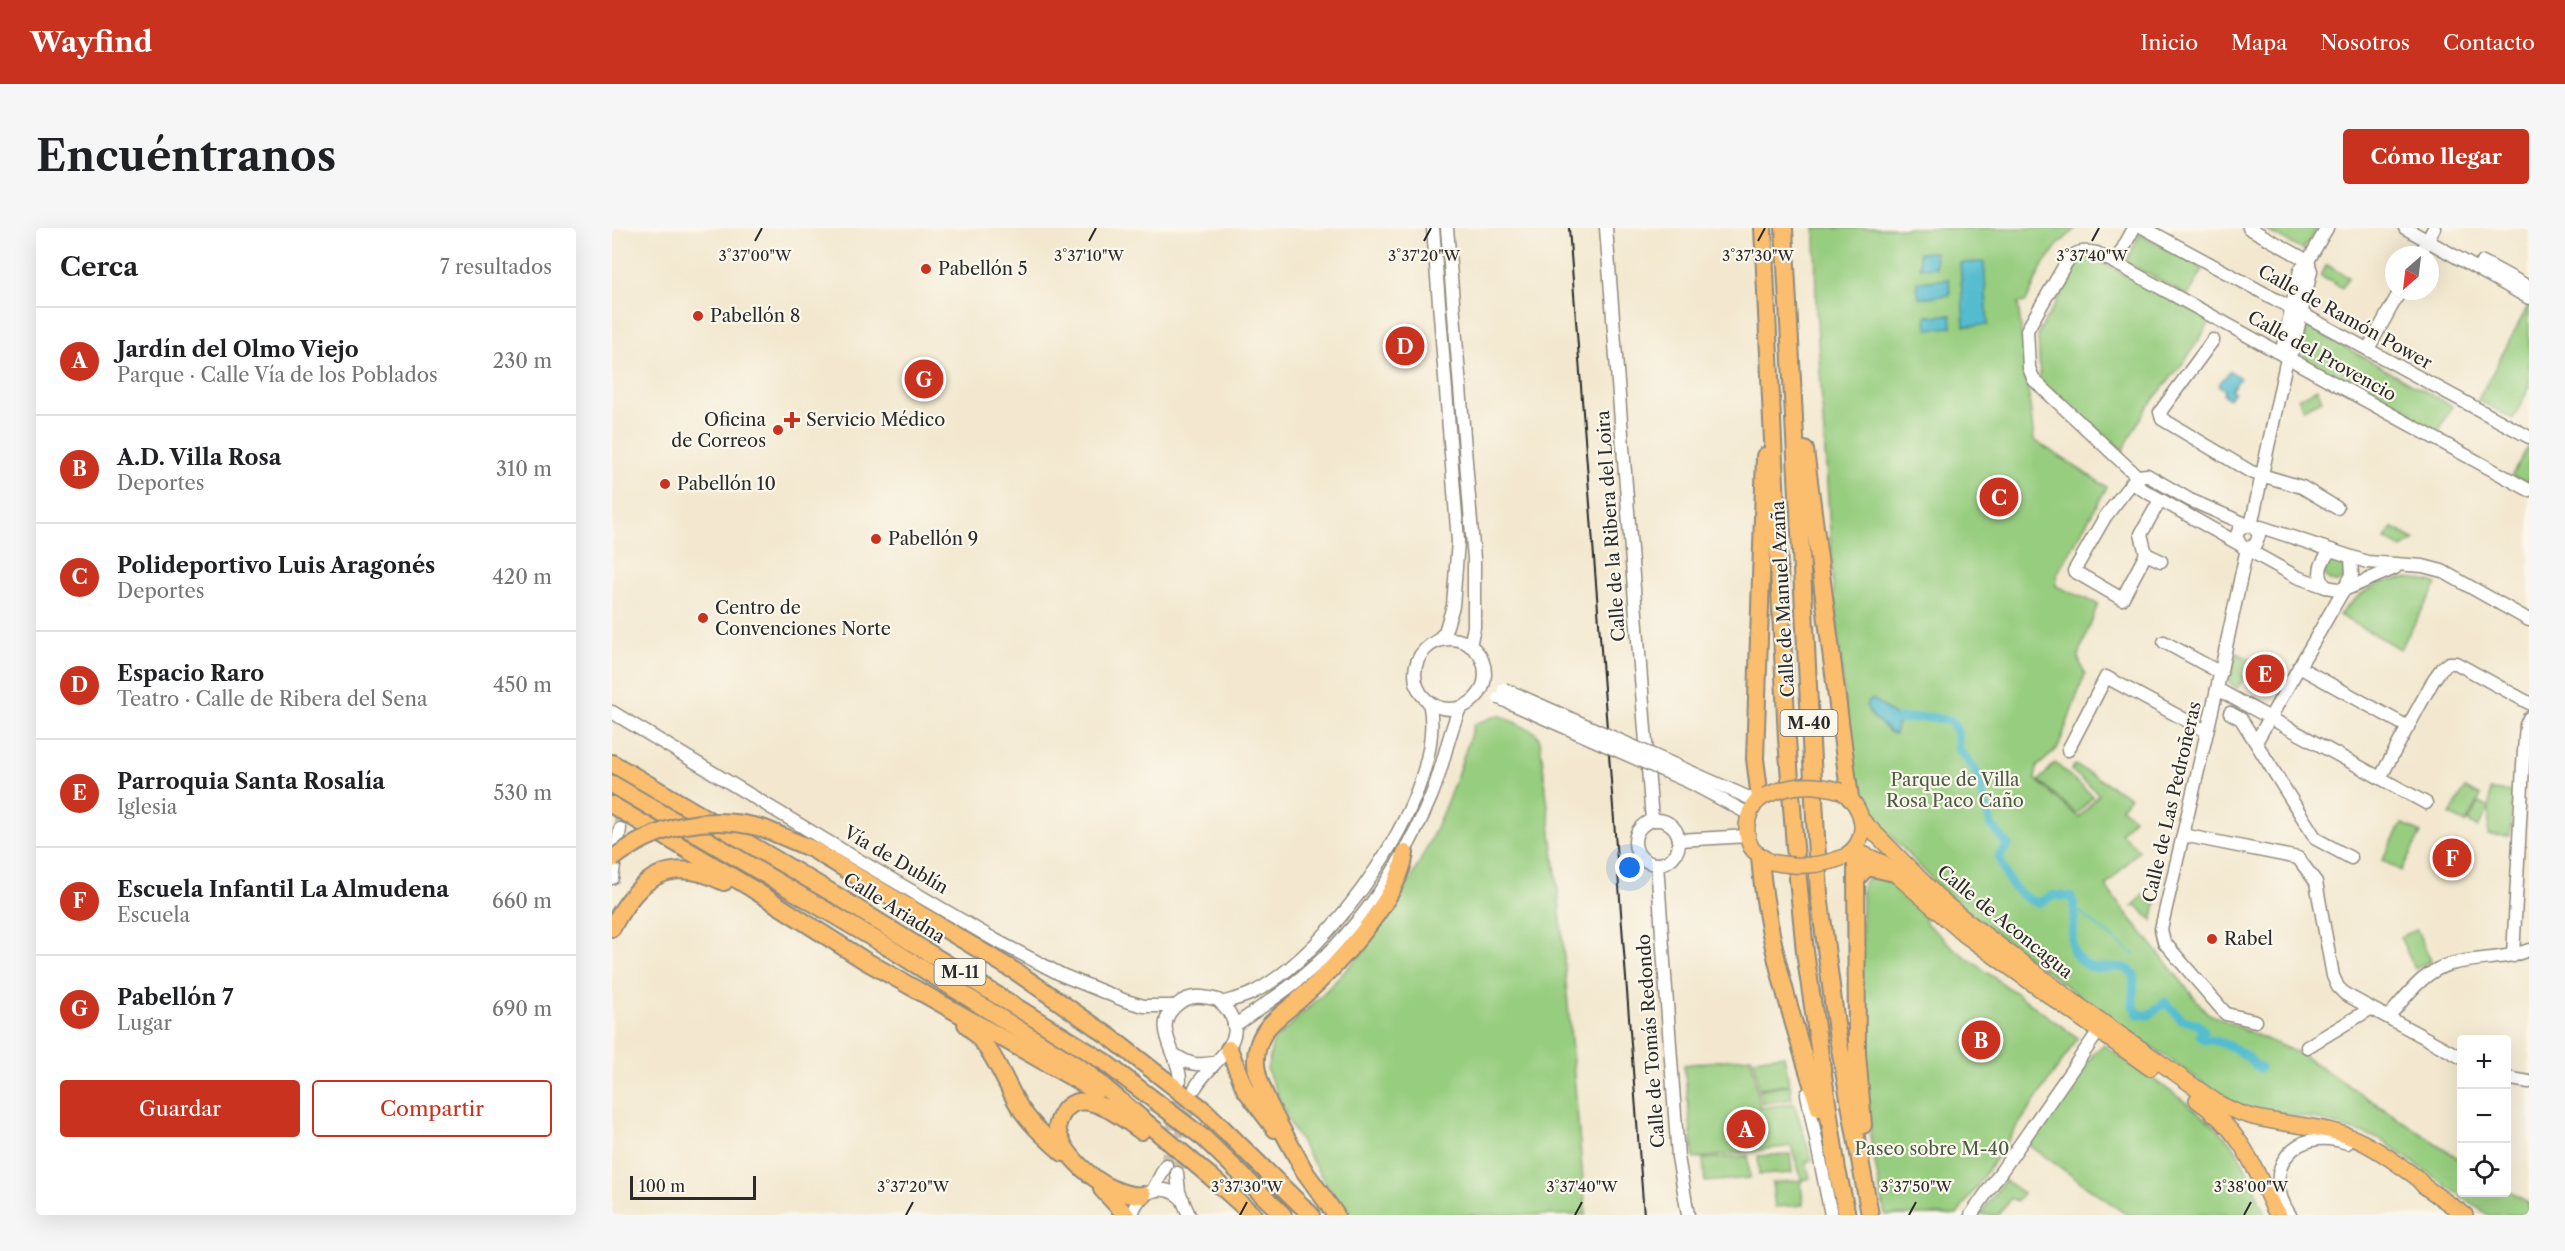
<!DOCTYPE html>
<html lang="es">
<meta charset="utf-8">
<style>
:root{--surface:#fff;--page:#f6f6f6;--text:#202124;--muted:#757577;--line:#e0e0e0;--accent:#c8321e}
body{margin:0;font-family:"Libre Caslon Text",serif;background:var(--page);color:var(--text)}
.controls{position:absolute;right:18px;bottom:18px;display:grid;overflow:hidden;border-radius:6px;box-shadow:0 6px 24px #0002}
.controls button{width:54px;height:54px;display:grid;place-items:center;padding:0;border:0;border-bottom:2px solid var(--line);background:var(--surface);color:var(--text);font:30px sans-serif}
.compass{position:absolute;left:1773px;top:18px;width:54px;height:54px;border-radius:50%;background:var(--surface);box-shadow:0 6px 24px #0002;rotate:208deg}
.scale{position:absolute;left:18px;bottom:15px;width:126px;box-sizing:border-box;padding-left:6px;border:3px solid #2b2b2b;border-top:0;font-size:16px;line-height:21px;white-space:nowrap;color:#2b2b2b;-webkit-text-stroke:4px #fbf7ec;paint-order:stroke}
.you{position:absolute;left:1018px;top:640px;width:21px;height:21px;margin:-15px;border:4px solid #fff;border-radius:50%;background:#1a73e8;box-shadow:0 0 0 9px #1a73e833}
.badge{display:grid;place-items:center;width:39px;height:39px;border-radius:50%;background:var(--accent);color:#fff;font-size:20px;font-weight:700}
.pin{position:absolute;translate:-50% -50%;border:3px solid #fff;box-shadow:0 2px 6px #0006}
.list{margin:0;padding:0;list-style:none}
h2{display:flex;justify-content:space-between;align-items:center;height:78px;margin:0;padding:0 24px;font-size:26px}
h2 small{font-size:20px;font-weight:400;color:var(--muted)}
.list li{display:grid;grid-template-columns:39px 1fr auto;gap:18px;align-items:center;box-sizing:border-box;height:108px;padding:0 24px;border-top:2px solid var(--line)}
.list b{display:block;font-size:22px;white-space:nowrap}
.list p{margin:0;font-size:20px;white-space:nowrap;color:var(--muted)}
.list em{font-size:20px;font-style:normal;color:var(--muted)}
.actions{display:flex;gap:12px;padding:18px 24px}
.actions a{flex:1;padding:14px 0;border:2px solid var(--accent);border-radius:6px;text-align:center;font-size:21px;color:var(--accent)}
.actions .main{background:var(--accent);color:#fff}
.icon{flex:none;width:33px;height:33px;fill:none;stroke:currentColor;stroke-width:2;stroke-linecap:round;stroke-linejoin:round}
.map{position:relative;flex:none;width:1917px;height:987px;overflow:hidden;border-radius:6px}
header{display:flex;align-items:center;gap:36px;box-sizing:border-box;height:84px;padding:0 30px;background:var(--accent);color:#fff}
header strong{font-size:28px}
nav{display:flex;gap:33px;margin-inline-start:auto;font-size:21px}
.intro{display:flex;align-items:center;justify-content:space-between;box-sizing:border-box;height:144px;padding:0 36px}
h1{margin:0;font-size:42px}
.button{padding:15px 27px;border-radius:6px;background:var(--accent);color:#fff;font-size:21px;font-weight:700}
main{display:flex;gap:36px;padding:0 36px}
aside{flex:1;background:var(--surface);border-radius:6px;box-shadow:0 6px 24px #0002}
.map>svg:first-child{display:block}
.green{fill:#97cd7f;stroke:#617c55;stroke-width:1.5}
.water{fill:#52bccf;stroke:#3e747d;stroke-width:1.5}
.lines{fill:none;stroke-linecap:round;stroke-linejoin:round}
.stream{stroke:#52bccf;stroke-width:2}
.canal{stroke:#52bccf;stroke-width:9}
.minor-tunnel{stroke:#cbc2ae;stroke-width:12;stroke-dasharray:12 6;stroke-linecap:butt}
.minor-casing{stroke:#8f8a7d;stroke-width:15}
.major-casing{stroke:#8f8a7d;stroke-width:18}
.highway-casing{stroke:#8f8a7d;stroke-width:20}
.minor{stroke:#fff;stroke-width:12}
.major{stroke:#fbbd6e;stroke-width:15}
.highway{stroke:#fbbd6e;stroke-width:16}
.rail{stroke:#2b2b2b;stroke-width:2}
.minor-bridge-casing{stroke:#8f8a7d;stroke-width:15;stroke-linecap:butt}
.major-bridge-casing{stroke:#8f8a7d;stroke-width:18;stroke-linecap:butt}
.highway-bridge-casing{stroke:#8f8a7d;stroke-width:20;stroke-linecap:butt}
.minor-bridge{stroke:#fff;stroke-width:12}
.major-bridge{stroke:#fbbd6e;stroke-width:15}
.highway-bridge{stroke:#fbbd6e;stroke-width:16}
.ticks{fill:none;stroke:#2b2b2b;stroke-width:2}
.poi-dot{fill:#c8321e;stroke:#fbf7ec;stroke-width:2}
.labels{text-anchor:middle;stroke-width:4.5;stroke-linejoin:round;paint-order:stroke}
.shield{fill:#fbf7ec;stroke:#696865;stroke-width:1.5}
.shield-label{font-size:16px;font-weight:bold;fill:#2b2b2b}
.poi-label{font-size:18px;fill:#2b2b2b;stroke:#fbf7ec;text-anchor:start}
.street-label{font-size:18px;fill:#2b2b2b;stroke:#fbf7ec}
.park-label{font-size:18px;fill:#4b5c44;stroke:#fbf7ec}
.ticks-label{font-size:15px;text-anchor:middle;fill:#2b2b2b;stroke:#fbf7ec;stroke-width:4.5;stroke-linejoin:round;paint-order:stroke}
</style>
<header>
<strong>Wayfind</strong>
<nav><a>Inicio</a><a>Mapa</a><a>Nosotros</a><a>Contacto</a></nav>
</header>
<div class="intro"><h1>Encuéntranos</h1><a class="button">Cómo llegar</a></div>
<main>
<aside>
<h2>Cerca<small>7 resultados</small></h2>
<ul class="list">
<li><span class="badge">A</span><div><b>Jardín del Olmo Viejo</b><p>Parque · Calle Vía de los Poblados</p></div><em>230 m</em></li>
<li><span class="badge">B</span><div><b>A.D. Villa Rosa</b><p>Deportes</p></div><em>310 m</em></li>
<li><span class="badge">C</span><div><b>Polideportivo Luis Aragonés</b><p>Deportes</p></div><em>420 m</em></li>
<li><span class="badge">D</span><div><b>Espacio Raro</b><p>Teatro · Calle de Ribera del Sena</p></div><em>450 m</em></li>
<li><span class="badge">E</span><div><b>Parroquia Santa Rosalía</b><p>Iglesia</p></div><em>530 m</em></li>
<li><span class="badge">F</span><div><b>Escuela Infantil La Almudena</b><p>Escuela</p></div><em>660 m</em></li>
<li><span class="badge">G</span><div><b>Pabellón 7</b><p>Lugar</p></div><em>690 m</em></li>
</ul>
<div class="actions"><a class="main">Guardar</a><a>Compartir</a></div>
</aside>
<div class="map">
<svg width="1917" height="987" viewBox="0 0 1917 987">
<rect width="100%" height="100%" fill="#fbf7ec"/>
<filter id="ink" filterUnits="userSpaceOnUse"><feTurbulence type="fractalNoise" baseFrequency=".0167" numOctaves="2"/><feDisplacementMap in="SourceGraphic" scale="12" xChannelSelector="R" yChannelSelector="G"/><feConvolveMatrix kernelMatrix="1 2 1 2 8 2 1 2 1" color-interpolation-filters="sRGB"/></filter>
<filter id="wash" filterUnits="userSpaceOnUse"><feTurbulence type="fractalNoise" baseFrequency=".008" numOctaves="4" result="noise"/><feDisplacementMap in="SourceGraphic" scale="24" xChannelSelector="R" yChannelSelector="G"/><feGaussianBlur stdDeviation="1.35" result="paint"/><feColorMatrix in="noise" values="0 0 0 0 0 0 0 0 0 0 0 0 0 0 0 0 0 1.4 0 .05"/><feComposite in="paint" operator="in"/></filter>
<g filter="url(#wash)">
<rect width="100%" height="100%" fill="#f3e8cf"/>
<g class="green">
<path d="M1203 0H1464L1445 18 1430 39 1414 74 1406 75 1422 212 1495 259 1445 347 1444 358 1486 376 1466 429 1473 446 1446 520 1425 539 1423 551 1467 590 1487 566 1459 542 1463 537 1518 569 1509 580 1522 590 1509 605 1527 622 1494 658 1502 670 1595 785 1690 827 1849 932 1850 964H1894L1895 961 1917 976V987H1876L1768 911 1705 891 1625 878 1493 787 1385 706 1330 662 1264 592 1249 565 1238 527 1222 367 1204 80Z"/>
<path d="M1650 0H1705L1691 22Z"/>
<path d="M1528 6 1591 41 1576 68 1514 34Z"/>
<path d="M1478 28 1599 93 1574 131 1533 182 1511 222 1428 153 1426 105 1463 43 1457 40 1464 30Z"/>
<path d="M1715 37 1736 49 1730 60 1708 48Z"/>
<path d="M1917 76V160L1901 191 1866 172Z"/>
<path d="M1695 98 1840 178 1825 206 1695 135 1689 124Z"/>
<path d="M1705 161 1710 172 1691 181 1686 170Z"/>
<path d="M1916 219 1917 220V256L1900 247Z"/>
<path d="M1780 299 1803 312 1790 320 1773 311Z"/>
<circle cx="1724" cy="342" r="12"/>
<path d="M1787 351H1804L1825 356 1788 421 1727 387C1745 368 1761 354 1787 351Z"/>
<path d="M1625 425 1641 433 1625 461 1617 454Z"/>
<path d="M887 487 923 504 928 512 947 672 974 987H737L716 959 680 900 655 842 661 814C693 782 729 751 757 715 806 652 839 572 862 496Z"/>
<path d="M1443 535 1481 568 1465 586 1427 553Z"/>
<path d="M1853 560 1869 568 1854 595 1838 587Z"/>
<path d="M1878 562 1900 564 1898 608 1876 607Z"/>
<path d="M1867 575 1877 580 1866 600 1856 594Z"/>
<path d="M1790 595 1809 605 1789 643 1770 632Z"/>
<path d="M1259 644 1285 658 1310 683 1314 695 1344 722 1466 810 1345 987H1273L1259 914 1250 799V659Z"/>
<path d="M1532 666 1544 676 1540 692 1525 678 1521 679Z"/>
<path d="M1805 702 1819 733 1803 741 1788 709Z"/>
<path d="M1492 817C1528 844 1607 890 1627 927 1638 946 1645 968 1653 987H1515L1417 917 1483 824Z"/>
<path d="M1172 827 1177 856 1147 860 1142 831Z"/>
<path d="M1139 829 1148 880 1182 875 1200 932 1194 934 1198 950 1190 952 1179 918 1082 931 1072 837Z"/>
<path d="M1178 857 1180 871 1150 876 1148 861Z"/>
<path d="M1178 926 1180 945 1147 947 1146 928Z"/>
<path d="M1136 928 1138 950 1093 954 1091 931Z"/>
<path d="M1189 952 1191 977 1163 979 1160 955Z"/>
<path d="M1392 952 1411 965 1405 974 1399 970 1386 987H1368Z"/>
</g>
<g class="water">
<path d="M1323 24 1324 39 1308 40 1307 25Z"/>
<path d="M1372 34 1376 97 1352 98 1348 35Z"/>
<path d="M1337 51 1338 67 1307 70 1305 54Z"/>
<path d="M1339 87 1340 99 1315 101 1314 88Z"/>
<path d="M1618 143 1628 150 1619 162 1622 164 1617 171 1611 166 1613 162 1606 157Z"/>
<path d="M1259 472H1263L1287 491 1283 506 1279 505 1259 487 1254 477Z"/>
</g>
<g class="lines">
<path class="stream" d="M1463 680 1522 727"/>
<path class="canal" d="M1287 491 1320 489 1340 494 1346 506V520L1362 540 1366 550 1379 597 1396 617 1387 628C1394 651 1402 667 1426 675L1441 667 1459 669C1472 692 1443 721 1477 738 1492 745 1510 732 1522 746L1521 777 1526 786 1537 787 1553 774 1569 791 1585 796 1592 803 1588 807 1593 812C1606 811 1623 820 1634 828 1639 831 1641 837 1648 840"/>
</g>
</g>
<g filter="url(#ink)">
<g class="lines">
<g class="minor-tunnel">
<path d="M0 538 8 571V601"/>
<path d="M554 937 568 856"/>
<path d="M565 945 570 904 581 865"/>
</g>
<defs>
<g id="minor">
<path d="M821 0 846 313 841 378 833 404 825 413"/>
<path d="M835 0 862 331V399L858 418"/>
<path d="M994 0 1040 592"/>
<path d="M1532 0 1917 209"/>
<path d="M1637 0 1696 33"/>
<path d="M1793 0 1917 70"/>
<path d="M1808 27 1822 0"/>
<path d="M1871 34 1917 59"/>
<path d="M1503 35 1522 0"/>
<path d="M1601 112 1548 184 1550 191 1639 244 1690 259 1725 280"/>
<path d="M1756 121 1788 63"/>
<path d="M1675 130 1670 122 1688 42 1696 33 1715 0"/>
<path d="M1525 248 1422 152 1417 140 1415 102 1454 35C1463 23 1471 22 1485 25L1917 262"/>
<path d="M1525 248 1526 259 1627 316"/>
<path d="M1639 298 1675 130 1681 122 1699 43 1696 33"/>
<path d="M1642 299H1649L1755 334 1811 338 1830 343 1917 392"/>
<path d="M1635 320 1605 461 1549 701 1552 714 1614 786 1644 793"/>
<path d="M1636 320 1644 316 1647 307 1642 299C1627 294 1619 308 1631 319L1685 349 1714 359 1732 362 1783 340"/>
<path d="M1534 326 1529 306 1548 272"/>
<path d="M1549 333 1534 326 1510 371 1462 343 1493 289 1525 248 1535 247 1578 272 1638 298"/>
<path d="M1714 359C1703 345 1709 334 1719 322"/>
<circle cx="838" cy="446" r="35"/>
<path d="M1552 414 1609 445"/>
<path d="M1687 439 1796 499"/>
<path d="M1605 461 1814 575"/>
<path d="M0 484 238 627 383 712 450 747 514 773 532 778H562"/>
<path d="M1618 485 1629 491 1704 611 1739 630"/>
<path d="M1644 514 1740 347 1739 329"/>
<path d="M1456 522 1494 449 1594 503"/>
<path d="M1081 545 1144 573"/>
<path d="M1768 550 1822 451 1830 440 1837 435H1844L1917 475"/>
<path d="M1077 554 1137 586"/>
<circle cx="1045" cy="614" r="22"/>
<path d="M1571 607 1686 630 1704 654 1721 748 1726 759 1733 766 1850 830"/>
<path d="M1067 612 1136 608"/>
<path d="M1045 636 1066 929 1076 987"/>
<path d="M0 650 8 601"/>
<path d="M1901 728 1911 537 1914 497 1917 490"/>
<path d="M609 775C619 772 630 770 640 765 717 728 838 563 817 474"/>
<path d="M1776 789C1794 769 1812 742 1839 736 1865 729 1892 732 1917 722"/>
<path d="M622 798C642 784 662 771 681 756 743 708 788 642 818 571 831 541 835 509 848 480"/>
<path d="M1695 819 1758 781"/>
<path d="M563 827C576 836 585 838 601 835"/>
<path d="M1894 850 1917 854"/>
<path d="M568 852C568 825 537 798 566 776 578 766 592 768 606 772 648 810 600 830 583 860"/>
<path d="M1195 866 1219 987"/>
<path d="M565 945 567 964 577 987"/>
<path d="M541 962 554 937"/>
<path d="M520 987C526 962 553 953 571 972"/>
<path d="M1359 987 1486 804 1490 795"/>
<path d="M1678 987C1647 941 1683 897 1735 915"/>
</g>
<g id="major">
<path d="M1229 563C1252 578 1259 609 1235 627"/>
<path d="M1153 568C1136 576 1130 602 1139 619 1143 626 1152 630 1159 634"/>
<path d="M1251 593 1330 673 1356 694 1469 779 1603 873C1641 897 1682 893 1724 904 1754 912 1779 931 1804 949L1812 958 1853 987"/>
<path d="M1242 622 1271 635 1353 707 1538 840"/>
<path d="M1585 872C1630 904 1640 934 1662 981L1667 987"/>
</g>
<g id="highway">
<path d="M1151 0 1175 511 1183 619 1193 724 1225 942 1235 987"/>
<path d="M1172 0 1207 666 1225 804 1258 987"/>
<path d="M1193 222 1238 570"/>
<path d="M0 535 222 666 491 833 593 911 671 987"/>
<path d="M0 556 276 719 473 843 599 949 641 987"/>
<path d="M1148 570 1143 531 1153 228"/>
<path d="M0 577 139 660 252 732 484 863"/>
<path d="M153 601 200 621 406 745 498 809 593 883 699 987"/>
<path d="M1237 626 1244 633 1245 825 1251 897"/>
<path d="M1148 628C1154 714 1183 798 1207 880"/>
<path d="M1244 651 1255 639 1283 645"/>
<path d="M0 700C26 650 57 626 112 654"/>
<path d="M354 796C380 820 388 843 404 873 415 893 434 910 451 925"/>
<path d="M617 821 633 861 663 901"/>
<path d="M529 903C505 885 458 849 445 899 449 931 500 971 531 967"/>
<path d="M688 937 724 987"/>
<path d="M693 944C679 917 646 864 644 836 643 823 648 808 657 798 666 788 678 780 688 771 723 740 787 672 793 625"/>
<path d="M490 961 514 987"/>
</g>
</defs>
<use href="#minor" class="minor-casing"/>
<use href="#major" class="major-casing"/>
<use href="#highway" class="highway-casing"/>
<use href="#minor" class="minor"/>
<use href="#major" class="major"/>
<use href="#highway" class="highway"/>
<path class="rail" d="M957 0 1032 987"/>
<defs>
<g id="minor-bridge">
<path d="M892 461 1081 545"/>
<path d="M887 470 1077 554"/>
</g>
<g id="major-bridge">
<path d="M1153 568C1179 556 1201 555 1229 563"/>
<path d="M1159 634C1185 639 1207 639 1232 629"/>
</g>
<path id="highway-bridge" d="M0 631C45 597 99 585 153 601"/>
</defs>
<use href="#minor-bridge" class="minor-bridge-casing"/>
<use href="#major-bridge" class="major-bridge-casing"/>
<use href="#highway-bridge" class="highway-bridge-casing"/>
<use href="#minor-bridge" class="minor-bridge"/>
<use href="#major-bridge" class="major-bridge"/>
<use href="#highway-bridge" class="highway-bridge"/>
</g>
</g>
<path class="ticks" d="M143 13 150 0M477 13 484 0M812 13 819 0M1146 13 1153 0M1480 13 1487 0M294 987 301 974M628 987 635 974M963 987 970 974M1297 987 1304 974M1632 987 1639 974"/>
<g class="poi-dot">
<circle cx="314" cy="41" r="6"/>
<circle cx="86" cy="88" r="6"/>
<path d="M177 183h6v6h6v6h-6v6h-6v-6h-6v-6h6z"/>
<circle cx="166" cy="202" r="6"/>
<circle cx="53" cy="256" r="6"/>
<circle cx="264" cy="311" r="6"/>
<circle cx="91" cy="390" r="6"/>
<circle cx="1600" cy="711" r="6"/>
</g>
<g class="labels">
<g class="shield">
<rect x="1168.5" y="482" width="57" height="26" rx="4.5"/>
<rect x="322.5" y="731" width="51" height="26" rx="4.5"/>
</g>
<g class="shield-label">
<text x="1197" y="501">M-40</text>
<text x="348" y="750">M-11</text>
</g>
<g class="poi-label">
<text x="326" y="47">Pabellón 5</text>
<text x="98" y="94">Pabellón 8</text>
<text x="154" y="198" text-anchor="end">Oficina<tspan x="154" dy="21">de Correos</tspan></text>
<text x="194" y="198">Servicio Médico</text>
<text x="65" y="262">Pabellón 10</text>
<text x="276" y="317">Pabellón 9</text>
<text x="103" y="386">Centro de<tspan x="103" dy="21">Convenciones Norte</tspan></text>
<text x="1612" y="717">Rabel</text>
</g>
<g class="street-label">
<text transform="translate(1733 89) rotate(29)" y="6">Calle de Ramón Power</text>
<text transform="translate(1710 128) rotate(29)" y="6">Calle del Provencio</text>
<text transform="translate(999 298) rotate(-94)" y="6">Calle de la Ribera del Loira</text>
<text transform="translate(1171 371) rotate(-93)" y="6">Calle de Manuel Azaña</text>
<text transform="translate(1560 574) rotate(-77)" y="6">Calle de Las Pedroñeras</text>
<text transform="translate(284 632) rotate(30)" y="6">Vía de Dublín</text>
<text transform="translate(282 680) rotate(32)" y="6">Calle Ariadna</text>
<text transform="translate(1393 694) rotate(39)" y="6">Calle de Aconcagua</text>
<text transform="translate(1039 813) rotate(-94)" y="6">Calle de Tomás Redondo</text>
</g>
<g class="park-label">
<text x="1343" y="558">Parque de Villa<tspan x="1343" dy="21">Rosa Paco Caño</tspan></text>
<text x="1320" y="927">Paseo sobre M-40</text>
</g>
</g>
<g class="ticks-label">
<text x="143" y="33">3°37'00"W</text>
<text x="477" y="33">3°37'10"W</text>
<text x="812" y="33">3°37'20"W</text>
<text x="1146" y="33">3°37'30"W</text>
<text x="1480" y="33">3°37'40"W</text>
<text x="301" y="964">3°37'20"W</text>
<text x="635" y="964">3°37'30"W</text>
<text x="970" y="964">3°37'40"W</text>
<text x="1304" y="964">3°37'50"W</text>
<text x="1639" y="964">3°38'00"W</text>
</g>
</svg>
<div class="controls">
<button>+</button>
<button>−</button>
<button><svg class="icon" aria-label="locate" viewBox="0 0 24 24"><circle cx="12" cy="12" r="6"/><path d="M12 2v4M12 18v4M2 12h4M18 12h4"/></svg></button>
</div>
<svg class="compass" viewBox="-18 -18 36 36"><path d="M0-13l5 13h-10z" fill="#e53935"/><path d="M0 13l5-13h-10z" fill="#757577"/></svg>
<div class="scale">100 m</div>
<div class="you"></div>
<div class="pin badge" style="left:1134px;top:901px">A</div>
<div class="pin badge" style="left:1369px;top:812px">B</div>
<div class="pin badge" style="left:1387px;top:269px">C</div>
<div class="pin badge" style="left:793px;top:118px">D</div>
<div class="pin badge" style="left:1653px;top:446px">E</div>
<div class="pin badge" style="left:1840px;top:630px">F</div>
<div class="pin badge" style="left:312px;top:151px">G</div>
</div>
</main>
